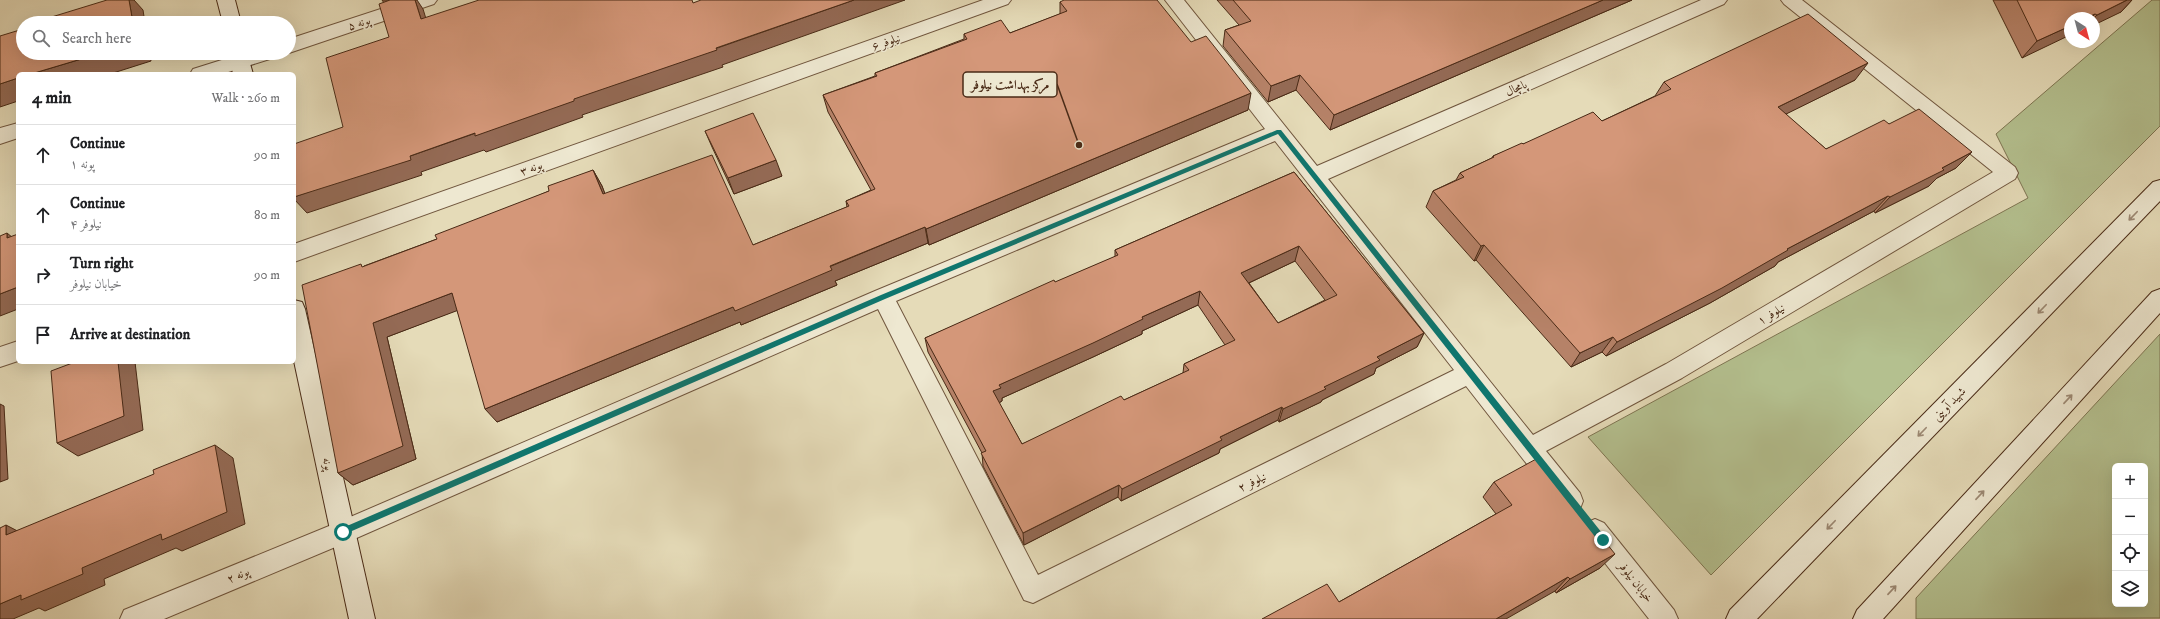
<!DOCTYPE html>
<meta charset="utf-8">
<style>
:root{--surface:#fff;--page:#f2f2f2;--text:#202124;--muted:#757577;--line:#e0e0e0}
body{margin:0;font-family:"IM FELL DW Pica",Amiri,serif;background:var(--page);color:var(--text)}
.controls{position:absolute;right:12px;bottom:12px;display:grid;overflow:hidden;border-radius:6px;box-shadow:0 4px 16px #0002}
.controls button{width:36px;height:36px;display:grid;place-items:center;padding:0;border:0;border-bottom:1px solid var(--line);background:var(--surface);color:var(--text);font:20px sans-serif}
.compass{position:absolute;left:2064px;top:12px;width:36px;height:36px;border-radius:50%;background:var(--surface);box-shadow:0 4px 16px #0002;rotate:144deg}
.stop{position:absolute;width:12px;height:12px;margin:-9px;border:3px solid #0f766e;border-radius:50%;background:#fff}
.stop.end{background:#0f766e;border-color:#fff;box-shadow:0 1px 4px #0008}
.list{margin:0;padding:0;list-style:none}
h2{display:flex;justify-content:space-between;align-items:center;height:52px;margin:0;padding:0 16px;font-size:17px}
h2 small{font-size:13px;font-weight:400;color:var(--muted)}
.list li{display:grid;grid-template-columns:26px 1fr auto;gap:12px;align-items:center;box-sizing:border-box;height:60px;padding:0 16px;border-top:1px solid var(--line)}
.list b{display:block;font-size:15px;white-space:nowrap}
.list p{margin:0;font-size:13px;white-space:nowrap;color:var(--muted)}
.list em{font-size:13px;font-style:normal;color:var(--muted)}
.icon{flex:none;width:22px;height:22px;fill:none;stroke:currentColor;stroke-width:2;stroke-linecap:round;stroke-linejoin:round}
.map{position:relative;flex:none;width:2160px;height:619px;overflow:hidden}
.search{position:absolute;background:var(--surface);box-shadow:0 4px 16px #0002;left:16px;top:16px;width:280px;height:44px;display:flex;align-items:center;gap:10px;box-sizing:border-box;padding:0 14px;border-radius:22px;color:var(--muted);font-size:15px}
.panel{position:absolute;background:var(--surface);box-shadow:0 4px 16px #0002;left:16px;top:72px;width:280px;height:292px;border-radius:6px}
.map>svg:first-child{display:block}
.green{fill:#b4c08f;stroke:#7e7552;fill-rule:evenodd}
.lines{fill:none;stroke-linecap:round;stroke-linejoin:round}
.street-casing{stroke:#70563e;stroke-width:2}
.secondary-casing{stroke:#492a16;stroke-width:2}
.street{fill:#eee8d1;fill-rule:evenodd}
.secondary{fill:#eee8d1;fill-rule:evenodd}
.wall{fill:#b68268;stroke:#492a16;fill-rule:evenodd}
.shaded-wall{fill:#946a55;stroke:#492a16}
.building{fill:#d49779;stroke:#492a16;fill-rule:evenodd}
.oneway{stroke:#9c8974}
.route{fill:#0f766e}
.labels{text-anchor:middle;stroke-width:3;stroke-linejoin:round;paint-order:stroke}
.street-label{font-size:12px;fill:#492a16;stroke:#eee8d1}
.leader{fill:none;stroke:#492a16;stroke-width:1.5}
.callout-dot{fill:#492a16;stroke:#eee8d1;stroke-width:1.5}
.callout{fill:#eee8d1;stroke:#492a16;stroke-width:1.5}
.callout-label{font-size:13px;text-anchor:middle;font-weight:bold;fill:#492a16}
</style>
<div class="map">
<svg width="2160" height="619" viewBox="0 0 2160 619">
<rect width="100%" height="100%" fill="#e5dbb8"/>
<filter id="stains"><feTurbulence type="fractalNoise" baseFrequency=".005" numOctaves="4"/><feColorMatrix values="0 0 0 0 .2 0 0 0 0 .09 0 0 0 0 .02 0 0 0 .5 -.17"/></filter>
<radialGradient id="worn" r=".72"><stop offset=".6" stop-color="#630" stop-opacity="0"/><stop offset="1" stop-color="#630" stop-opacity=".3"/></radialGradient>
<g class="green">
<path d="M2152 0H2160V126L1711 575 1588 437 2028 198 1996 134Z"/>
<path d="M2160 334V618L1916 619V598ZM2115 466H2145V604H2115Z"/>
</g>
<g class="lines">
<defs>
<g id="street">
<path d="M408 0H437L434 4 289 53V39Z"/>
<path d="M983 0H1011L1008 4 294 262V244Z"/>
<path d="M1165 0H1184L1317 166 1701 0H1727L1724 4 1328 179 1533 435 1666 364 1993 172 1784 4 1781 0H1802L2015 167 2018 173 2015 179 1682 378 1546 451 1580 493 1583 501 1580 509 1571 512 1562 509 1466 386 1033 603 1024 600 878 309 352 540 164 619H120L124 610 334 524 875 291 1265 129ZM1275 141 1454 370 1038 575 896 301Z"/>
<path d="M244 53H275L273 58 222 74H190L193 69Z"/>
<path d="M18 123V138L0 144V128Z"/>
<path d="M18 341V361L0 367V347Z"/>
<path d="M1595 519 1604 523 1674 610 1678 619H1649L1586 539 1583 531 1586 523Z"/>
</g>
<g id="secondary">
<path d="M217 0H235L241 23H223Z"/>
<path d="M229 53H247L253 74H233Z"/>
<path d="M2160 180V201L1757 619H1726L1730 610 2153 182Z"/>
<path d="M2160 289V313L1883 619H1853L1857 610 2152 292Z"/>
<path d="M294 300 302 302 305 309 375 619H349L294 361Z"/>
</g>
</defs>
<use href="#street" class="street-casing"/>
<use href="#secondary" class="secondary-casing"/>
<use href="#street" class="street"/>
<use href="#secondary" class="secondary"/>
</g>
<g class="wall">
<path d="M1217 0H1632L1330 130 1296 90 1268 102 1223 46 1225 30 1239 25Z"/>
<path d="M1993 0H2132L2121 12 2094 18H2070L2022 58Z"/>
<path d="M1060 2 1191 42 1248 110 929 245 928 243 835 281 837 285 741 325 740 322 497 422 457 310 387 337 416 459 353 485 338 473 364 266 437 239 549 191 593 170 602 186 605 194 753 245 847 207 846 201 871 190 828 112 823 95 875 76V73L964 39V34L1010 33 1060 14Z"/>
<path d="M1855 80 1785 114 1826 149 1889 124 1972 152 1956 168 1937 178 1929 186 1875 213 1874 211 1778 262 1775 266 1710 303 1606 356 1602 352 1571 367 1476 260 1474 261 1426 207 1433 191 1456 180 1460 173 1492 158 1493 156 1523 144 1602 121 1655 96 1664 82Z"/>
<path d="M705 131 782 176 734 194 712 147Z"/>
<path d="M1294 172 1424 333 1417 347 1376 368 1374 374 1322 400 1321 402 1279 422 1278 420 1220 449 1219 453 1121 501 1118 497 1024 545 983 466 982 453 928 352 925 338 1115 257V250ZM1295 261 1325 300 1278 323 1249 283ZM1198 305 1225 345 1184 364 1183 373 1124 400 1022 444 999 403 1002 401V398L1093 357 1142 334V331Z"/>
<path d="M1494 482 1600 568 1556 593 1555 591 1339 602 1496 514 1483 497Z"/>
</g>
<g class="shaded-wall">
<path d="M129 0H134L143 10 145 23H133Z"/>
<path d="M382 0H403L386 6Z"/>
<path d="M415 0H417L423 9 431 35 421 19Z"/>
<path d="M854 0H905L722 65 723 67 582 115 583 117 486 152 484 150 421 172 422 175 307 213 294 199V197Z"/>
<path d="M1603 0H1632L1330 130 1334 115Z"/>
<path d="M2127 0H2132L2121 12 2094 25V18L2097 15Z"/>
<path d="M2095 14 2091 18H2086Z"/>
<path d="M2070 26V35L2022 58 2037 41Z"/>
<path d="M108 53H150L151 61 110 74H31L88 57Z"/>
<path d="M1868 63 1855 80 1766 124 1778 107Z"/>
<path d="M1300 75 1296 90 1268 102 1271 86Z"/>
<path d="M18 78V101L0 107V84Z"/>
<path d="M1251 93 1248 110 929 245 926 229Z"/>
<path d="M1972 152 1956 168 1937 178 1929 186 1875 213 1890 197 1942 168Z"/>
<path d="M776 160 782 176 734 194 728 178Z"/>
<path d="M593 170 602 186 611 210 603 194Z"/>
<path d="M1888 196 1874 211 1778 262 1775 266 1710 303 1606 356 1617 342 1787 249Z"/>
<path d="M925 227 928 243 835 281 837 285 741 325 740 322 497 422 485 409 733 307Z"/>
<path d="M7 233 18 242 7 238Z"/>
<path d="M1484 245 1476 260 1474 261 1481 246Z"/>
<path d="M1299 246 1295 261 1238 288 1241 273Z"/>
<path d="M18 287V309L0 316V294Z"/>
<path d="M1200 291 1198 305 1142 331V334L1093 357 1002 398V401L995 405 993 391 999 385 1142 317Z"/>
<path d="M452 293 464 308 387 337 416 459 353 485 338 473 373 323Z"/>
<path d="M1424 333 1417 347 1376 368 1374 374 1322 400 1321 402 1279 422 1283 409 1324 387 1377 357Z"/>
<path d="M1613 337 1602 352 1571 367 1580 353Z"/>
<path d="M118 362H135L143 430 78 456 57 443Z"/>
<path d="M0 404 4 406 8 479 0 482Z"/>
<path d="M1282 407 1278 420 1220 449 1219 453 1121 501 1122 489 1220 437Z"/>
<path d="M215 445 233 458 245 524 182 551 176 548 104 579 105 585 45 611 39 608 13 619H0V604L82 568Z"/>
<path d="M1119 485 1118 497 1024 545 1023 533Z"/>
<path d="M6 525 29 537 6 535Z"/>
<path d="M1615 554 1600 568 1556 593 1570 579Z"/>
<path d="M1568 577 1555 591 1506 619H1496Z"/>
</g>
<g class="building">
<path d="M107 0H129L133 23H32Z"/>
<path d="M390 0H415L421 19 479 0H692L693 3 701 0H854L716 48 717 50 574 99V101L475 136V133L410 156 411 160 294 197V144L343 127 326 58 389 37 379 4Z"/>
<path d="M1064 0H1157L1191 42 1206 36 1251 93 926 229 925 227 830 266 832 270 735 311 733 307 485 409 452 293 373 323 403 446 338 473 302 285 361 264 362 267 437 239 435 235 549 191 548 186 593 170 603 194 712 155 753 245 849 206 846 201 875 189 823 95 877 76 875 73 967 39 964 34 1001 20 1010 33 1067 11 1060 2Z"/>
<path d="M1233 0H1603L1334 115 1300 75 1271 86 1225 30 1251 21Z"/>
<path d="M2017 0H2127L2097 15 2095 14 2086 18H2070V26L2037 41Z"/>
<path d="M1808 14 1868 63 1778 107 1826 149 1884 120 1889 124 1919 109 1972 152 1942 168 1944 170 1890 197 1888 196 1787 249 1788 250 1722 288 1617 342 1613 337 1580 353 1484 245 1481 246 1433 191 1464 177 1460 173 1494 157 1493 156 1522 143 1523 144 1593 112 1602 121 1671 89 1664 82Z"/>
<path d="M23 29V53H108L88 59V57L31 74H18V78L0 84V36Z"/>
<path d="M753 113 776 160 728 178 705 131Z"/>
<path d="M1294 172 1424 333 1377 357 1380 360 1324 387 1326 389 1283 409 1282 407 1220 437 1222 440 1122 489 1119 485 1023 533 981 453 986 451 925 338 1054 280 1055 282 1118 255 1115 250ZM1299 246 1337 295 1278 323 1241 273ZM1200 291 1235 340 1184 364 1189 370 1124 400 1121 396 1022 444 993 391 1001 388 999 385 1093 343 1143 319 1142 317Z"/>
<path d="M7 233V238L18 234V287L0 294V236Z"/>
<path d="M75 362H118L124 416 57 443 51 371Z"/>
<path d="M215 445 227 512 162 540 161 534 82 568 83 574 21 600V595L0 604V528L6 525V535L154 474 153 470Z"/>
<path d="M1538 458 1615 554 1570 579 1568 577 1496 619H1262L1327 584 1339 602 1512 505 1494 482Z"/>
</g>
<defs><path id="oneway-shaft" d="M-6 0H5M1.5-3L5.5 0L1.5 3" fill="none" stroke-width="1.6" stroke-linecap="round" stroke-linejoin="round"/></defs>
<g class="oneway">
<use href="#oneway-shaft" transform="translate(2133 216) rotate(134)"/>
<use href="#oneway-shaft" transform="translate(2042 309) rotate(134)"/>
<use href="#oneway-shaft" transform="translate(2068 399) rotate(-47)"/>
<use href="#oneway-shaft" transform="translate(1922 432) rotate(134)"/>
<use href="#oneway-shaft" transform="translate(1980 495) rotate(-47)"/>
<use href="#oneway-shaft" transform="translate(1831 525) rotate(134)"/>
<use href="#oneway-shaft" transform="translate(1892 590) rotate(-47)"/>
</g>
<path class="route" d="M1277 130H1281L1606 538V543H1600L1278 134 885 299 345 534 343 535 339 532 340 529 881 295Z"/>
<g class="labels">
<g class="street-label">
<text transform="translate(359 23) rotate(-18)" y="4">پونه ۵</text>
<text transform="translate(886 42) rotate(-20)" y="4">نیلوفر ۶</text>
<text transform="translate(1516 88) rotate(-24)" y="4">پامچال</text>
<text transform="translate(531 168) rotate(-20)" y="4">پونه ۳</text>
<text transform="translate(1771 314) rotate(-31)" y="4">نیلوفر ۱</text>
<text transform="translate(1949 404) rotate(-46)" y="4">شهید آوینی</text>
<text transform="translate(328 464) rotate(78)" y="4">پونه</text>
<text transform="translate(1252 482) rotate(-26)" y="4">نیلوفر ۲</text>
<text transform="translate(238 575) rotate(-23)" y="4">پونه ۲</text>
<text transform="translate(1636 582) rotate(52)" y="4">خیابان نیلوفر</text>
</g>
</g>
<path class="leader" d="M1079 145L1057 84"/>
<circle class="callout-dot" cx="1079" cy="145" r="4"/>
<rect class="callout" x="963" y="72" width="94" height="25" rx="4"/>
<g class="callout-label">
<text x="1010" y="89">مرکز بهداشت نیلوفر</text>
</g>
<rect width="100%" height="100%" filter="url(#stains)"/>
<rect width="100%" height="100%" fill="url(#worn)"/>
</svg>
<div class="controls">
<button>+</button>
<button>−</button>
<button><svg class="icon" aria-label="locate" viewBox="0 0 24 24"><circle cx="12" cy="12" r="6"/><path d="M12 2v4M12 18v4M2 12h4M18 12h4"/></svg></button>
<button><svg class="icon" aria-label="layers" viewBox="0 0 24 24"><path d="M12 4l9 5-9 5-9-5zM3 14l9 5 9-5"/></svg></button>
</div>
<svg class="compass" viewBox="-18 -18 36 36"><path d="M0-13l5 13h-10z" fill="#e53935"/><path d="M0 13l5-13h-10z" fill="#757577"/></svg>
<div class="stop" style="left:343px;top:532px"></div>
<div class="stop end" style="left:1603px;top:540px"></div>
<div class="search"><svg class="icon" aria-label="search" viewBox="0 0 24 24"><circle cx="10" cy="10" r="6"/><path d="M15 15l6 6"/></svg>Search here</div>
<section class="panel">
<h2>4 min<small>Walk · 260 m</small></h2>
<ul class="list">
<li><svg class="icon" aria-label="ahead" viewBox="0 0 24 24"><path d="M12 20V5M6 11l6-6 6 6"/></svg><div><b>Continue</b><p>پونه ۱</p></div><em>90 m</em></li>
<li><svg class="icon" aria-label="ahead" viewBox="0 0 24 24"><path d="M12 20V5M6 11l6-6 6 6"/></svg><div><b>Continue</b><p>نیلوفر ۴</p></div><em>80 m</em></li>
<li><svg class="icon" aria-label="right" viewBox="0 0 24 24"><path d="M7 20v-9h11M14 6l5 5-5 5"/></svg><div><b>Turn right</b><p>خیابان نیلوفر</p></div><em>90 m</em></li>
<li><svg class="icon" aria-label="arrive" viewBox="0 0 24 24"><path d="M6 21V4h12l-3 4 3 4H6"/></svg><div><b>Arrive at destination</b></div></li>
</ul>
</section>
</div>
